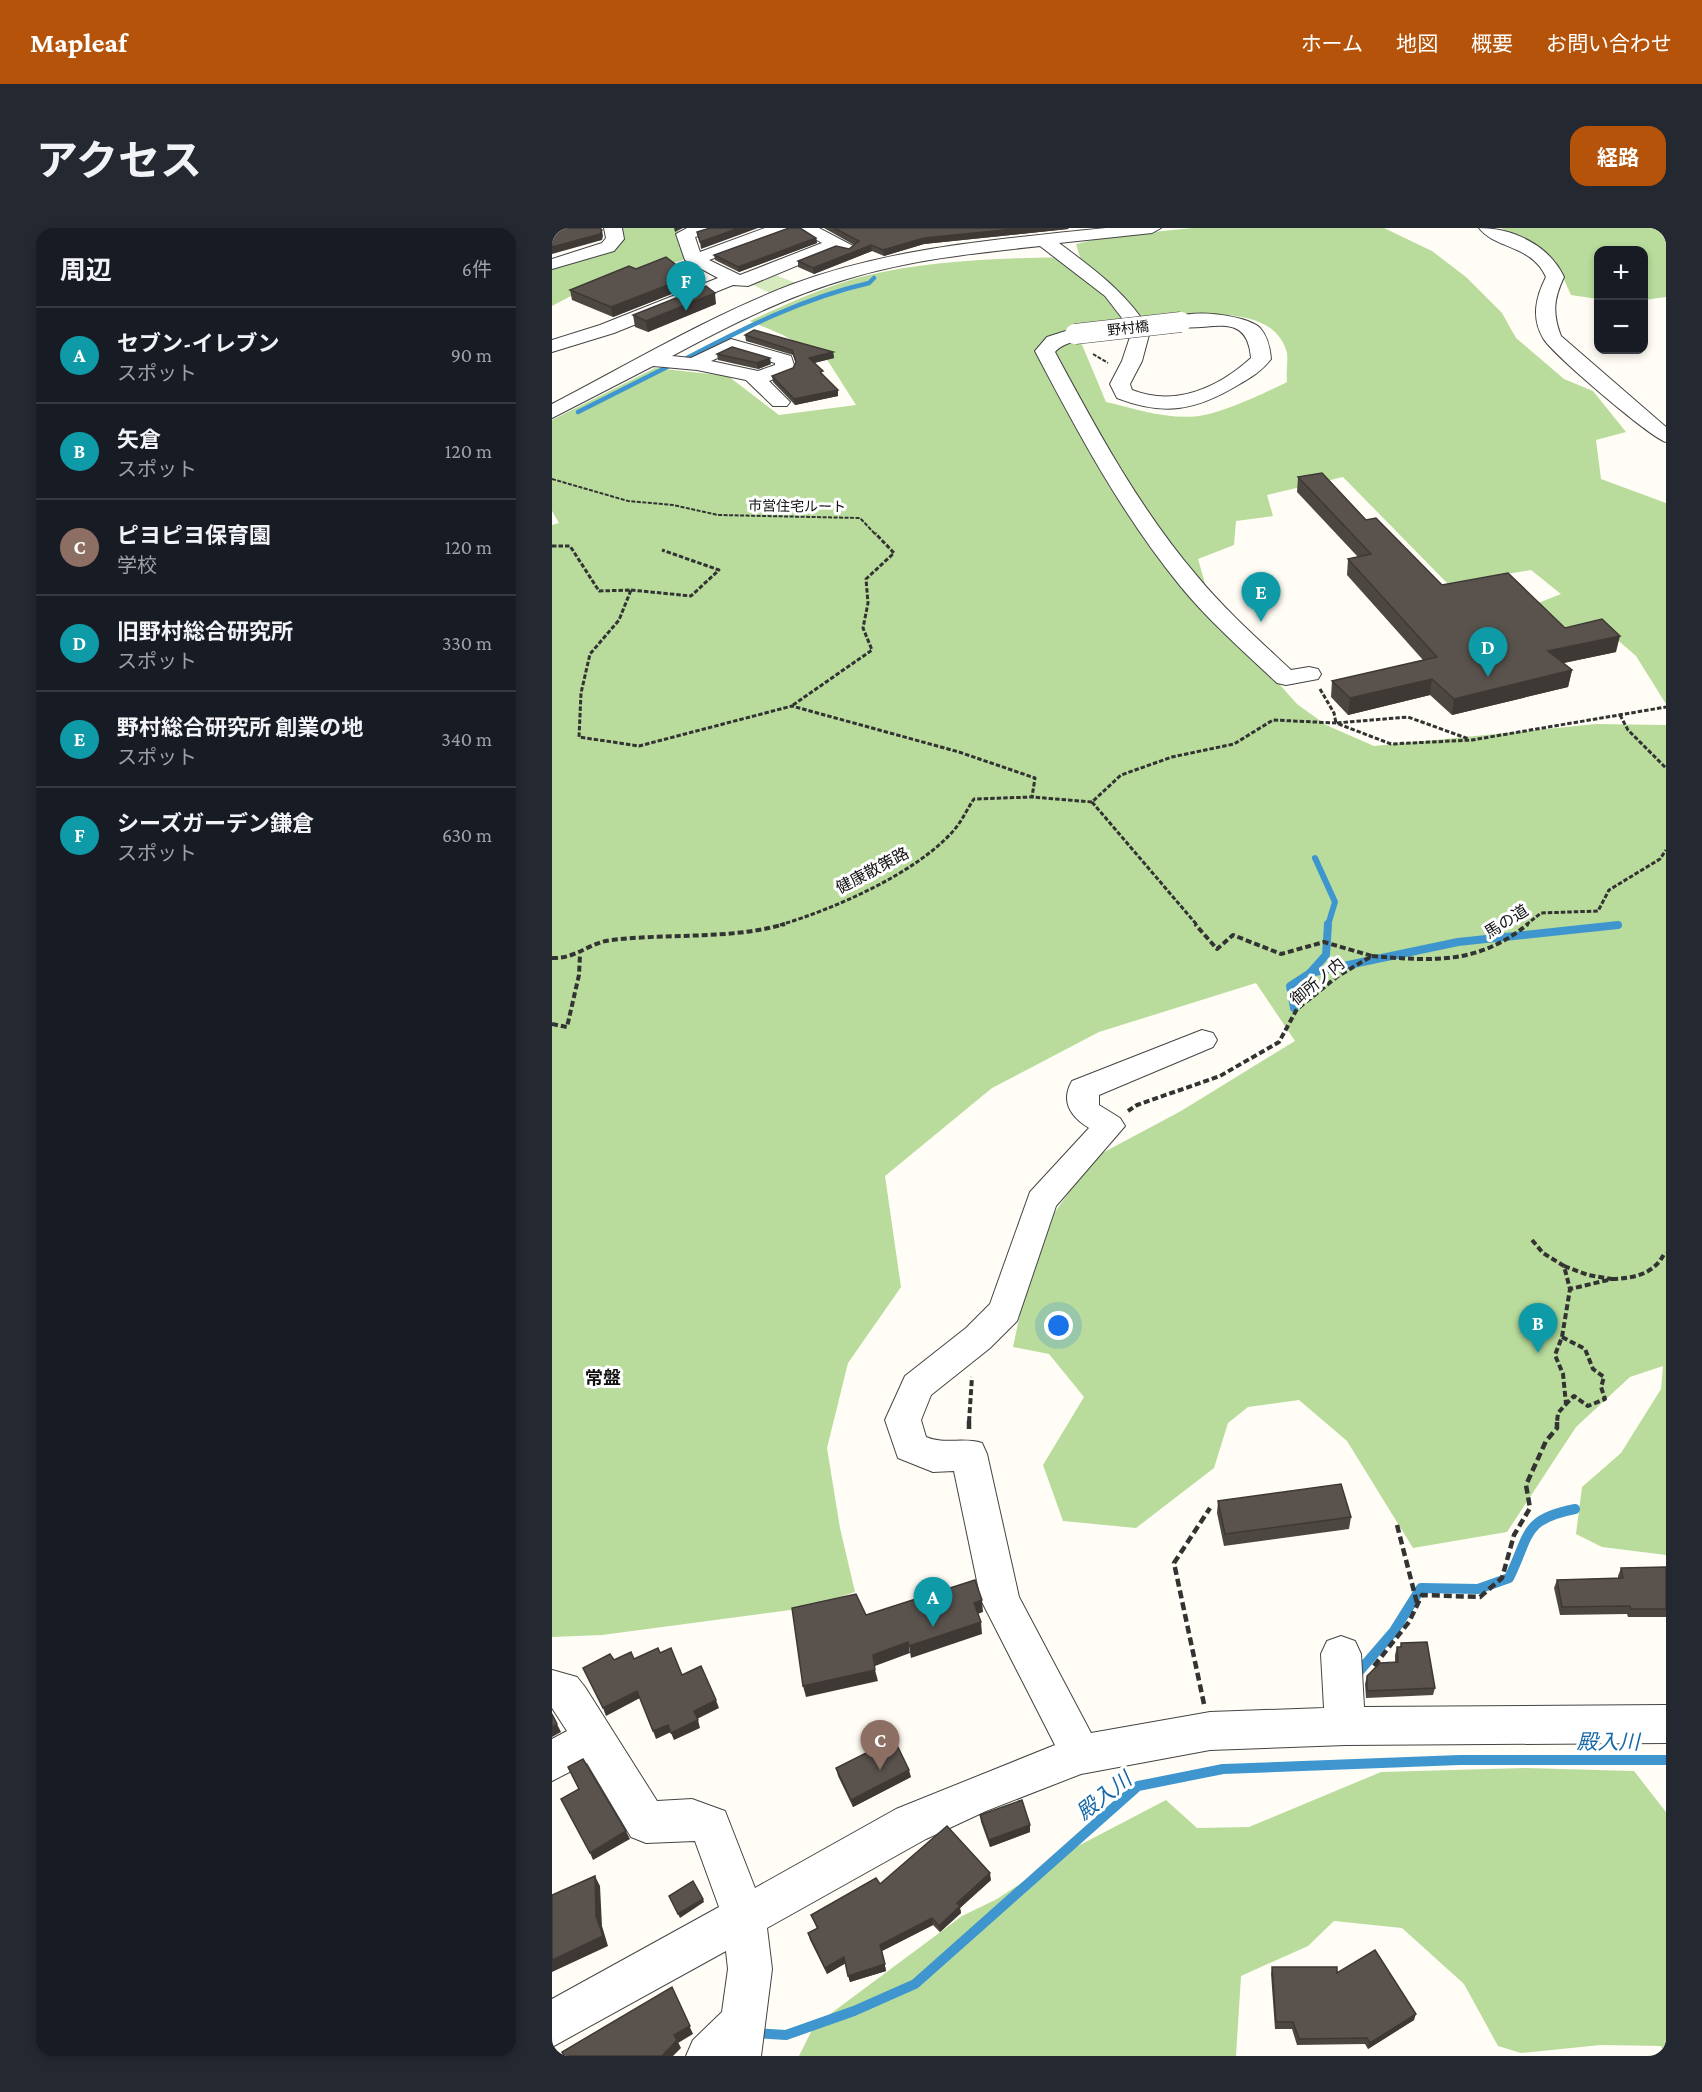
<!DOCTYPE html>
<html lang="ja">
<meta charset="utf-8">
<style>
:root{--surface:#171b24;--page:#242831;--text:#f1f3f6;--muted:#9ea1a6;--line:#363941;--accent:#b45309}
body{margin:0;font-family:"Crimson Pro","Noto Sans JP",serif;background:var(--page);color:var(--text)}
.controls{position:absolute;right:18px;top:18px;display:grid;overflow:hidden;border-radius:12px;box-shadow:0 3px 9px #0003}
.controls button{width:54px;height:54px;display:grid;place-items:center;padding:0;border:0;border-bottom:2px solid var(--line);background:var(--surface);color:var(--text);font:30px sans-serif}
.you{position:absolute;left:507px;top:1098px;width:21px;height:21px;margin:-15px;border:4px solid #fff;border-radius:50%;background:#1a73e8;box-shadow:0 0 0 9px #1a73e833}
.badge{display:grid;place-items:center;width:39px;height:39px;border-radius:50%;background:var(--accent);color:#fff;font-size:20px;font-weight:700}
.pin{position:absolute;translate:-50% -50px;filter:drop-shadow(0 2px 3px #0008)}
.pin::after{content:'';position:absolute;top:32px;width:21px;height:18px;background:inherit;clip-path:polygon(0 0,100% 0,50% 100%)}
.list{margin:0;padding:0;list-style:none}
h2{display:flex;justify-content:space-between;align-items:center;height:78px;margin:0;padding:0 24px;font-size:26px}
h2 small{font-size:20px;font-weight:400;color:var(--muted)}
.list li{display:grid;grid-template-columns:39px 1fr auto;gap:18px;align-items:center;box-sizing:border-box;height:96px;padding:0 24px;border-top:2px solid var(--line)}
.list b{display:block;font-size:22px;white-space:nowrap}
.list p{margin:0;font-size:20px;white-space:nowrap;color:var(--muted)}
.list em{font-size:20px;font-style:normal;color:var(--muted)}
.map{position:relative;flex:none;width:1114px;height:1828px;overflow:hidden;border-radius:18px}
header{display:flex;align-items:center;gap:36px;box-sizing:border-box;height:84px;padding:0 30px;background:var(--accent);color:#fff}
header strong{font-size:28px}
nav{display:flex;gap:33px;margin-inline-start:auto;font-size:21px}
.intro{display:flex;align-items:center;justify-content:space-between;box-sizing:border-box;height:144px;padding:0 36px}
h1{margin:0;font-size:42px}
.button{padding:15px 27px;border-radius:18px;background:var(--accent);color:#fff;font-size:21px;font-weight:700}
main{display:flex;gap:36px;padding:0 36px}
aside{flex:1;background:var(--surface);border-radius:18px;box-shadow:0 3px 9px #0003}
.map>svg:first-child{display:block}
.green{fill:#d5ebbd}
.forest{fill:#b9dc9c;fill-rule:evenodd}
.lines{fill:none;stroke-linecap:round;stroke-linejoin:round}
.stream-far3{stroke:#3f96cf;stroke-width:4.5}
.stream-far2{stroke:#3f96cf;stroke-width:6}
.stream-far1{stroke:#3f96cf;stroke-width:8}
.stream{stroke:#3f96cf;stroke-width:10}
.minor-casing{stroke:#444;stroke-width:2}
.path-far3{stroke:#333;stroke-width:2;stroke-dasharray:4 1.5;stroke-linecap:butt}
.path-far2{stroke:#333;stroke-width:3;stroke-dasharray:4.5 2;stroke-linecap:butt}
.path-far1{stroke:#333;stroke-width:4;stroke-dasharray:6 3;stroke-linecap:butt}
.path{stroke:#333;stroke-width:4.5;stroke-dasharray:8 4;stroke-linecap:butt}
.minor{fill:#fff;fill-rule:evenodd}
.minor-bridge-casing{stroke:#444;stroke-width:21;stroke-linecap:butt}
.minor-bridge{stroke:#fff;stroke-width:20}
.wall{fill:#4d4742}
.shaded-wall{fill:#3f3936}
.building{fill:#5a524d;stroke:#3f3936;stroke-width:1.5}
.labels{text-anchor:middle;stroke-width:6;stroke-linejoin:round;paint-order:stroke}
.far-street-label{font-size:14px;fill:#111;stroke:#fff}
.street-label{font-size:16px;fill:#111;stroke:#fff}
.neighbourhood-label{font-size:18px;font-weight:bold;fill:#111;stroke:#fff}
.near-water-label{font-size:21px;font-style:italic;fill:#1768a6;stroke:#fff}
</style>
<header>
<strong>Mapleaf</strong>
<nav><a>ホーム</a><a>地図</a><a>概要</a><a>お問い合わせ</a></nav>
</header>
<div class="intro"><h1>アクセス</h1><a class="button">経路</a></div>
<main>
<aside>
<h2>周辺<small>6件</small></h2>
<ul class="list">
<li><span class="badge" style="background:#0f9aa8">A</span><div><b>セブン-イレブン</b><p>スポット</p></div><em>90 m</em></li>
<li><span class="badge" style="background:#0f9aa8">B</span><div><b>矢倉</b><p>スポット</p></div><em>120 m</em></li>
<li><span class="badge" style="background:#8d6e63">C</span><div><b>ピヨピヨ保育園</b><p>学校</p></div><em>120 m</em></li>
<li><span class="badge" style="background:#0f9aa8">D</span><div><b>旧野村総合研究所</b><p>スポット</p></div><em>330 m</em></li>
<li><span class="badge" style="background:#0f9aa8">E</span><div><b>野村総合研究所 創業の地</b><p>スポット</p></div><em>340 m</em></li>
<li><span class="badge" style="background:#0f9aa8">F</span><div><b>シーズガーデン鎌倉</b><p>スポット</p></div><em>630 m</em></li>
</ul>
</aside>
<div class="map">
<svg width="1114" height="1828" viewBox="0 0 1114 1828">
<rect width="100%" height="100%" fill="#fffdf5"/>
<path class="green" d="M218 45 244 55 218 65 197 55Z"/>
<g class="forest">
<path d="M66 0H122L126 3 136 30 19 68 0 78V38L49 24Z"/>
<path d="M641 0H832L880 23 914 49 950 85 964 110 1012 151 1041 163 1074 204 1044 212 1049 251 1114 275V476L1084 428 1052 400 1013 402 986 375 1009 366 979 342 896 356 791 249 715 267 721 288 684 293 682 317 646 331 666 401 705 431 745 476 774 497 822 518 1044 496 1114 497V1327L1050 1319 1024 1306 1030 1259 1069 1225 1109 1161 1111 1138 1078 1149 1024 1199 955 1304 861 1320 795 1213 747 1172 696 1179 676 1195 662 1240 584 1300 511 1293 491 1237 532 1169 497 1126 461 1119 484 1011 541 930 629 883 743 813 704 755 547 804 440 860 333 948 349 1059 296 1135 275 1220 288 1300 303 1364 254 1380 50 1407 0 1409V297L7 295 0 283V192L103 140 176 148 227 187 304 177 276 133 231 107 198 93C234 76 274 58 313 48 383 31 456 30 528 29L524 16 559 8ZM674 87C699 89 728 96 735 125 736 133 734 145 735 154 713 165 671 185 647 188 616 192 584 181 554 174L523 100Z"/>
<path d="M949 0H1114V69L1092 72V22H1046V71L1019 67 1003 32Z"/>
<path d="M973 1540 1082 1543 1114 1584V1828L1109 1818 1049 1817 969 1825 946 1818 912 1756 850 1700 782 1693 756 1718 689 1748 684 1828H247L262 1798 410 1688 445 1671 524 1619 614 1572 645 1600 697 1599 829 1544Z"/>
</g>
<g class="lines">
<g class="stream-far3">
<path d="M135 130C194 99 252 70 317 55L322 50"/>
<path d="M26 184 117 138"/>
</g>
<path class="stream-far2" d="M763 630 783 674 776 697"/>
<g class="stream-far1">
<path d="M758 745 906 714 1066 697"/>
<path d="M742 780 738 758 758 745 774 727 776 696"/>
</g>
<g class="stream">
<path d="M804 1447 842 1403 869 1360 926 1361 957 1350C978 1308 970 1291 1023 1281"/>
<path d="M203 1805 234 1807 302 1783 363 1756 586 1558 671 1541 908 1532H1114"/>
</g>
<defs>
<g id="minor">
<path d="M52 0H70L72 11 62 23 0 41V31L50 15 54 10Z"/>
<path d="M135 0H164L161 4 143 9 148 24 213 0H238L235 4 157 32 188 47 270 15 244 0H267L305 20 296 25 285 21 196 58 181 57 62 105 0 124V112L48 97 166 50 133 32 124 6Z"/>
<path d="M554 0H609L600 5 507 15C543 42 575 65 598 103L590 133 578 156 580 162C623 179 666 160 699 130 695 79 654 106 622 98L620 94C630 78 696 87 708 100 716 109 718 120 719 131 710 143 698 150 686 157 643 183 612 188 565 170L558 156 570 133 580 103 553 68 488 18C423 25 357 32 295 51 233 69 176 98 120 128L139 130 179 111 239 128 243 140 240 144 217 153 238 174 235 178H221L194 152 145 142 101 138 0 190V176C79 135 157 88 241 56 341 19 449 11 554 0ZM181 123 223 135V137L206 143 159 133Z"/>
<path d="M927 0C961 0 997 17 1012 49 1002 70 1000 85 1009 108L1114 199V214C1099 210 999 125 991 110 979 89 984 69 994 49 980 17 943 21 927 0Z"/>
<path d="M523 100 530 102 532 106C526 115 511 114 503 124 545 202 587 280 645 348 673 382 707 412 739 442L757 439 766 441 769 446 766 451 734 457 725 455C692 424 658 394 629 359 570 287 526 205 483 123L495 109Z"/>
<path d="M650 802 661 805 665 812 661 819 547 867V877L568 890 573 898 504 978 465 1093 438 1120 379 1167 369 1192 374 1209C392 1217 411 1209 430 1215L435 1226 467 1369 539 1505 658 1484 772 1480 769 1426 775 1413 789 1408 803 1413 809 1426 812 1479 1114 1477V1515L793 1517 658 1522 529 1546 434 1583 374 1611 215 1700 220 1741 209 1828H134L141 1812 170 1784 176 1741 174 1723 0 1819V1771L167 1679 143 1613 94 1615 79 1609 35 1535 0 1553V1511L15 1503 0 1480V1442L25 1449 33 1459 105 1573 140 1571 173 1583 203 1660 344 1581 503 1517 429 1372 402 1243 381 1244 346 1230 333 1192 353 1148 414 1100 438 1076 478 964 537 900C519 889 508 874 520 853Z"/>
</g>
</defs>
<use href="#minor" class="minor-casing"/>
<g class="path-far3">
<path d="M541 126 556 135"/>
<path d="M0 251 76 273 121 277 166 287 308 290 324 307"/>
</g>
<g class="path-far2">
<path d="M0 318H18L47 363 79 362 67 392 38 426 29 465 27 509 87 518 240 478 407 524 483 550 480 569"/>
<path d="M79 362 139 368 167 342 110 322"/>
<path d="M768 461 782 485 784 495 856 489 917 511"/>
<path d="M241 477 320 422 311 400 316 375 314 351 342 325 323 305"/>
<path d="M1068 487 1076 502 1114 540"/>
<path d="M540 574 645 697"/>
<path d="M228 697C282 681 365 645 402 602 410 593 415 581 422 571L480 569 540 574 569 547 620 529 682 516 721 492 784 495 839 516 920 512 1114 479"/>
<path d="M974 697 989 685 1046 683 1057 662 1108 631 1114 622"/>
</g>
<g class="path-far1">
<path d="M820 728C880 733 926 737 976 696"/>
<path d="M0 730C24 731 38 714 60 712 118 705 177 712 233 696"/>
<path d="M0 796 15 799 27 747 28 727"/>
<path d="M576 883 585 877 668 848 727 814 745 781 786 748 820 728 772 714 729 726 681 707 665 721 643 696"/>
<path d="M980 1012 991 1025 1012 1038 1018 1061 1010 1109 1003 1127 1011 1146 1014 1176 1006 1185 1005 1194"/>
<path d="M1012 1038 1036 1047 1060 1051 1018 1061"/>
<path d="M1060 1051C1083 1050 1103 1046 1113 1024"/>
<path d="M1010 1109 1033 1121 1041 1141 1052 1149 1049 1159 1053 1171 1036 1178 1022 1168 1014 1176"/>
<path d="M417 1194 420 1149"/>
</g>
<g class="path">
<path d="M417 1201V1193"/>
<path d="M845 1297 865 1375"/>
<path d="M822 1438 857 1394 870 1367 928 1369 950 1350 962 1307 978 1280 974 1257 994 1213 1005 1200V1193"/>
<path d="M652 1476 622 1335 658 1280"/>
</g>
<use href="#minor" class="minor"/>
<defs>
<path id="minor-bridge" d="M523 106 629 94"/>
</defs>
<use href="#minor-bridge" class="minor-bridge-casing"/>
<use href="#minor-bridge" class="minor-bridge"/>
</g>
<g class="wall">
<path d="M272 0H517L516 1 372 16 332 28 320 23 262 46 246 39V33L297 21 302 17Z"/>
<path d="M235 1 264 10 265 15 187 44 163 32 162 27Z"/>
<path d="M139 48 140 58 61 89 20 72 18 62Z"/>
<path d="M164 76 96 104 83 99 81 87Z"/>
<path d="M193 107 281 124 282 130 262 135 272 148 286 162V168L243 177 221 154 220 148 241 140 244 135 241 127 194 113Z"/>
<path d="M165 126 219 136 206 141 166 132Z"/>
<path d="M746 249 814 292 890 357 1013 400 1064 424 1011 435 1020 442 1016 459 900 487 878 467 796 487 779 469 780 453 871 432 795 347 796 331 806 329 745 264Z"/>
<path d="M666 1273 799 1289 797 1301 672 1318 665 1285Z"/>
<path d="M1114 1339V1389H1076L1075 1386 1008 1387 1002 1360 1005 1352 1066 1350V1348L1069 1340Z"/>
<path d="M849 1415 883 1460 881 1467 814 1470 813 1456 815 1448 843 1434V1427L845 1419H849Z"/>
<path d="M284 1540 359 1549 301 1579 286 1548Z"/>
<path d="M428 1587 478 1604 438 1619 429 1594Z"/>
<path d="M439 1652 408 1680 409 1685 388 1704 381 1697 330 1723 334 1743 298 1754 294 1735 275 1746 258 1712 256 1705 265 1701 259 1687 328 1656Z"/>
<path d="M720 1739 785 1745 862 1792 816 1821 813 1816 745 1817 740 1801H723L719 1746Z"/>
</g>
<g class="shaded-wall">
<path d="M122 0H131L123 4Z"/>
<path d="M187 0H206L149 21 148 14Z"/>
<path d="M472 0H516V1L372 16 332 28 331 22 372 10Z"/>
<path d="M50 2 51 8 50 12 0 26V19Z"/>
<path d="M264 10 265 15 187 44 186 39Z"/>
<path d="M319 17 320 23 262 46 261 40Z"/>
<path d="M139 48 140 58 61 89 59 79Z"/>
<path d="M163 65 164 76 96 104 94 93Z"/>
<path d="M281 124 282 130 258 136 257 130Z"/>
<path d="M218 130 219 136 206 141 205 135Z"/>
<path d="M286 162V168L243 177 242 171Z"/>
<path d="M1068 408 1064 424 993 439 996 423Z"/>
<path d="M1020 442 1016 459 900 487 902 471Z"/>
<path d="M880 451 878 467 796 487 798 470Z"/>
<path d="M430 1372 431 1384 423 1387 422 1375Z"/>
<path d="M429 1394 430 1406 359 1430 357 1418Z"/>
<path d="M356 1414 358 1425 323 1438 321 1427Z"/>
<path d="M323 1442 326 1453 254 1469 251 1458Z"/>
<path d="M85 1463 88 1470 54 1488 51 1480Z"/>
<path d="M164 1472 167 1480 145 1491 142 1483Z"/>
<path d="M146 1492 148 1500 122 1512 119 1505Z"/>
<path d="M5 1496 9 1504 0 1509V1499Z"/>
<path d="M116 1497 119 1504 104 1511 101 1503Z"/>
<path d="M357 1542 359 1549 301 1579 299 1572Z"/>
<path d="M478 1597V1604L438 1619 437 1612Z"/>
<path d="M74 1603 78 1611 41 1632 38 1625Z"/>
<path d="M438 1645 439 1652 408 1680 409 1685 388 1704 387 1698 405 1675Z"/>
<path d="M43 1648 48 1658 50 1698 56 1718 0 1744V1732L44 1688Z"/>
<path d="M151 1671 152 1674 128 1690 126 1686Z"/>
<path d="M380 1690 381 1697 330 1723 334 1743 298 1754 296 1748 328 1717Z"/>
<path d="M292 1729 294 1735 275 1746 273 1740Z"/>
<path d="M120 1759 141 1806 126 1815 122 1807Z"/>
<path d="M864 1786 862 1792 816 1821 818 1815Z"/>
<path d="M125 1812 129 1820 121 1828H110Z"/>
</g>
<g class="building">
<path d="M0 0H48L50 2 48 6 0 19Z"/>
<path d="M158 0H187L148 14 145 4Z"/>
<path d="M237 0H248L264 10 186 39 162 27Z"/>
<path d="M282 0H472L372 10 331 22 319 17 261 40 246 33 284 18 297 21 307 13Z"/>
<path d="M114 29 139 48 59 79 18 62 77 38 84 41Z"/>
<path d="M154 58 163 65 94 93 81 87Z"/>
<path d="M202 102 281 124 257 130 271 143 268 144 286 162 242 171 220 148 241 140 244 134 240 122 193 107Z"/>
<path d="M180 119 218 130 205 135 165 126Z"/>
<path d="M770 245 814 292 824 290 890 357 956 345 1013 400 1050 391 1068 408 996 423 1020 442 902 471 880 451 798 470 780 453 885 429 796 331 819 326 746 249Z"/>
<path d="M789 1256 799 1289 673 1306 666 1273Z"/>
<path d="M1114 1339V1381H1079L1078 1378 1010 1379 1005 1352 1071 1350 1069 1340Z"/>
<path d="M423 1352 430 1372 422 1375 429 1394 357 1418 356 1414 321 1427 323 1442 251 1458 240 1380 304 1366 314 1387Z"/>
<path d="M875 1414 883 1460 815 1463V1448L828 1435 846 1434 845 1419H849V1415Z"/>
<path d="M106 1420 108 1425 119 1420 130 1447 149 1438 164 1472 142 1483 146 1492 119 1505 116 1497 101 1503 85 1463 51 1480 31 1440 58 1426 62 1432 79 1424 82 1431Z"/>
<path d="M0 1486 5 1496 0 1499Z"/>
<path d="M342 1511 357 1542 299 1572 284 1540Z"/>
<path d="M31 1531 74 1603 38 1625 9 1571 27 1561 16 1539Z"/>
<path d="M470 1572 478 1597 437 1612 428 1587Z"/>
<path d="M395 1598 438 1645 405 1675 408 1678 387 1698 380 1690 328 1717 333 1736 296 1748 292 1729 273 1740 256 1705 266 1700 259 1687 324 1650 328 1656Z"/>
<path d="M43 1648 44 1688 51 1708 0 1732V1667Z"/>
<path d="M141 1653 151 1671 126 1686 117 1668Z"/>
<path d="M823 1722 864 1786 818 1815 815 1810 747 1811 741 1794H724L720 1739H785V1745Z"/>
<path d="M120 1759 138 1798 122 1807 125 1812 110 1828H12L10 1824Z"/>
</g>
<g class="labels">
<g class="far-street-label">
<text transform="translate(576 100) rotate(-6)" y="5">野村橋</text>
<text transform="translate(245 278) rotate(1)" y="5">市営住宅ルート</text>
</g>
<g class="street-label">
<text transform="translate(320 642) rotate(-28)" y="6">健康散策路</text>
<text transform="translate(954 693) rotate(-32)" y="6">馬の道</text>
<text transform="translate(765 753) rotate(-39)" y="6">御所ノ内</text>
</g>
<g class="neighbourhood-label">
<text x="51" y="1156">常盤</text>
</g>
<g class="near-water-label">
<text x="1056" y="1521">殿入川</text>
<text transform="translate(552 1568) rotate(-38)" y="7">殿入川</text>
</g>
</g>
</svg>
<div class="controls">
<button>+</button>
<button>−</button>
</div>
<div class="you"></div>
<div class="pin badge" style="left:381px;top:1399px;background:#0f9aa8">A</div>
<div class="pin badge" style="left:986px;top:1125px;background:#0f9aa8">B</div>
<div class="pin badge" style="left:328px;top:1542px;background:#8d6e63">C</div>
<div class="pin badge" style="left:936px;top:449px;background:#0f9aa8">D</div>
<div class="pin badge" style="left:709px;top:394px;background:#0f9aa8">E</div>
<div class="pin badge" style="left:134px;top:83px;background:#0f9aa8">F</div>
</div>
</main>
